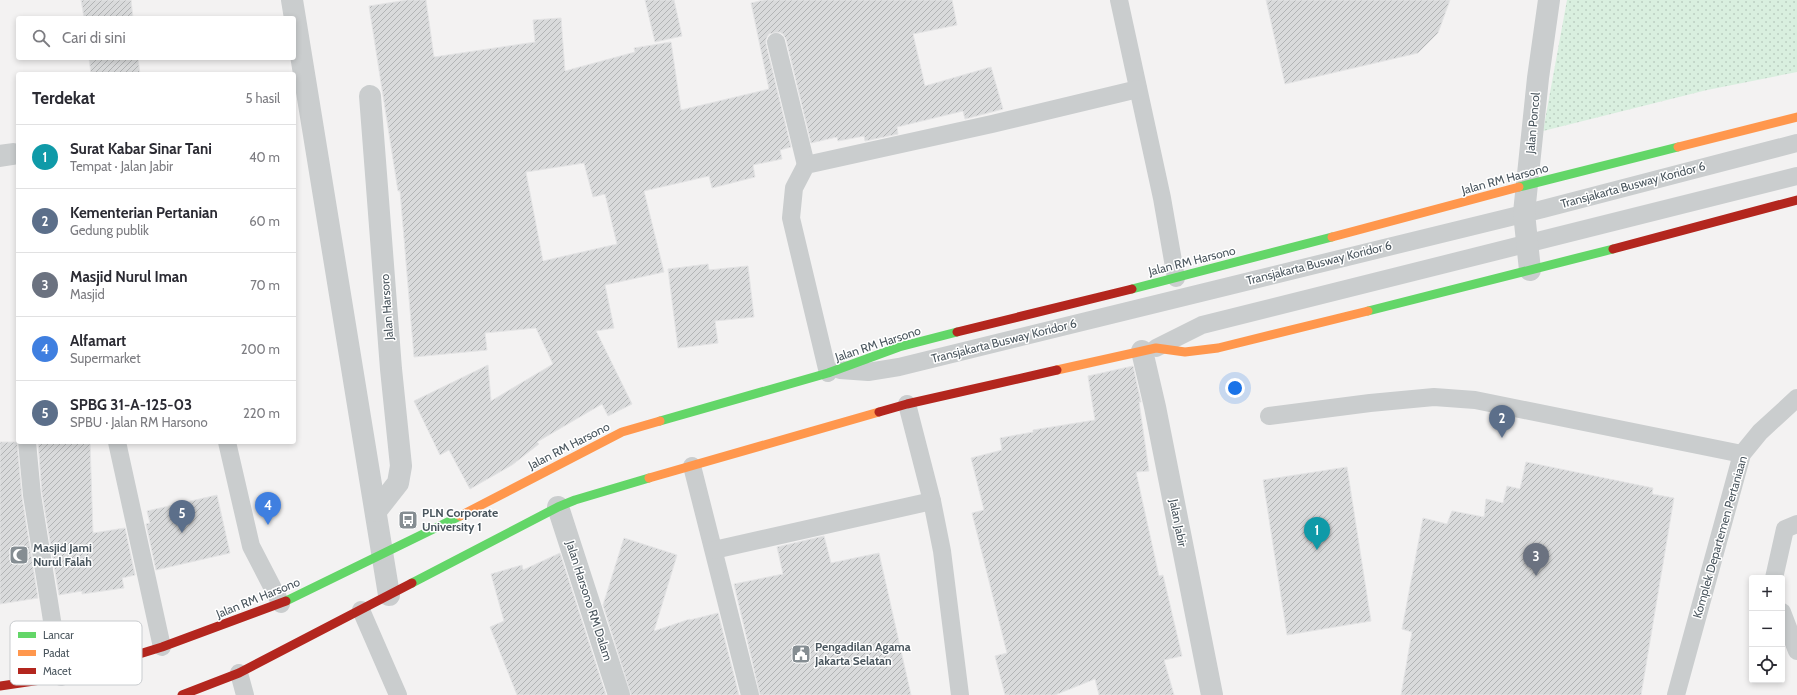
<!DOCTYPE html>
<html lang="id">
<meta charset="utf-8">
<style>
:root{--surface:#fff;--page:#f7f7f7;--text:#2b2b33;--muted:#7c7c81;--line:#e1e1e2;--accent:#ea580c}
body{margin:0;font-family:Cabin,sans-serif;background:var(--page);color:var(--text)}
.controls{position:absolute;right:12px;bottom:12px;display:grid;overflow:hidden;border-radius:4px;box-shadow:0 2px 6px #0003}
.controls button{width:36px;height:36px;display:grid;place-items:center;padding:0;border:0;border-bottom:1px solid var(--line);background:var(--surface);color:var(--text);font:20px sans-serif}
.you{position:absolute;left:1235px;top:388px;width:14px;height:14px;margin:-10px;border:3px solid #fff;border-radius:50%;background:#1a73e8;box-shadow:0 0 0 6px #1a73e833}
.badge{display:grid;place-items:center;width:26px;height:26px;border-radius:50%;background:var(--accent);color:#fff;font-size:13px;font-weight:700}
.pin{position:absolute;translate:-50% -33px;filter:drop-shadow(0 1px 2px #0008)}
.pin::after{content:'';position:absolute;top:21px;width:14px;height:12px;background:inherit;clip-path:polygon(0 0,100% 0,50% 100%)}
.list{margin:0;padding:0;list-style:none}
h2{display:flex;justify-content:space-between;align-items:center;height:52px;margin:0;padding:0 16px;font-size:17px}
h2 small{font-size:13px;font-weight:400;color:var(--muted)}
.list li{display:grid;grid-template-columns:26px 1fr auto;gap:12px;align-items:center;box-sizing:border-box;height:64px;padding:0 16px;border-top:1px solid var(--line)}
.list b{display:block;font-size:15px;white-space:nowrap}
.list p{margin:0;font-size:13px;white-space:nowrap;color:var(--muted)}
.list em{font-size:13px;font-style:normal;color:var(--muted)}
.icon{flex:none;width:22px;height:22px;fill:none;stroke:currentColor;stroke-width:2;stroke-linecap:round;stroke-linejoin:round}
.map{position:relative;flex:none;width:1797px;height:695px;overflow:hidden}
.search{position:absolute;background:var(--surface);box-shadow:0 2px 6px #0003;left:16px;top:16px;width:280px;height:44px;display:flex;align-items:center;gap:10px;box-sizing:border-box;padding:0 14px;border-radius:4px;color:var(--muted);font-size:15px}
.panel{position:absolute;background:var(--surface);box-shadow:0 2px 6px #0003;left:16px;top:72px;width:280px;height:372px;border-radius:4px}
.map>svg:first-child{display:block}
.grass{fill:url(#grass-dots)}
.building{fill:url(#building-hatch);stroke:#e4e4e5;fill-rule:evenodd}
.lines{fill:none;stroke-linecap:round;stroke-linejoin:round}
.lane{stroke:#cacdce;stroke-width:18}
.street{stroke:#cacdce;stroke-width:22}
.fast{stroke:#63d668;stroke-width:9}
.slow{stroke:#ff974d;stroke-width:9}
.jam{stroke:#b3261e;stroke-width:9}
.labels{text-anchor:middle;stroke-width:3;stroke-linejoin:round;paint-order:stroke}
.street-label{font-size:12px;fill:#4a565e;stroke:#fff}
.poi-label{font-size:12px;font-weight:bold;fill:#4a565e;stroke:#fff;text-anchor:start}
.key{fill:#fff;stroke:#c9cccf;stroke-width:1}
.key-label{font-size:11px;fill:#4a565e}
</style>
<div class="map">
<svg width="1797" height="695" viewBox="0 0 1797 695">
<defs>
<pattern id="grass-dots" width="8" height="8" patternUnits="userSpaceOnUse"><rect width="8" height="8" fill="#d9efdf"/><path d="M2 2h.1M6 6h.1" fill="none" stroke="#bccfc2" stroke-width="1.8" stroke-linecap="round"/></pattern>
<pattern id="building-hatch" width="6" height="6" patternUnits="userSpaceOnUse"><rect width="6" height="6" fill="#d9dadb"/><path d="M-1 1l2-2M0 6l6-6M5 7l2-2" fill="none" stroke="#b2b4b5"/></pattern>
</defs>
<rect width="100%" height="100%" fill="#f3f2f2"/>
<path class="grass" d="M1567 0H1797V72L1707 90 1543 131Z"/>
<g class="building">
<path d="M81 0H131L133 18H84Z"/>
<path d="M407 0H426L434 57 535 42 533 20 561 18 565 71 635 52 634 48 671 42 681 110 769 89 751 3 764 0H952L957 25 913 34 925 86 991 67 1003 109 965 119 963 111 897 127 898 134 865 141 864 136 838 141 837 137 811 143 786 39 783 34 779 32 769 34 766 39V44L791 147 780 150 782 159 753 165 755 177 712 188 709 176 644 191 664 272 605 285 614 328 596 331 632 404 608 416 602 404 537 442 539 444 512 465 470 489 449 450 440 455 414 401 488 365 491 401 553 364 536 328 485 333 487 350 414 357 400 191H398L369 6ZM584 163 593 197 605 194 617 244 543 261 526 172Z"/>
<path d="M645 0H674L682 36 655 42Z"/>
<path d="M1266 0H1450L1438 33 1418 53 1285 84Z"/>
<path d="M89 58H138L140 74H91Z"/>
<path d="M708 264 709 270 748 266 754 317 715 321 718 343 678 348 668 269Z"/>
<path d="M1133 366 1141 402H1139L1149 471 1136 472 1159 576 1163 575 1182 656 1164 660 1174 695H1099L1095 679 1055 695H1005L995 656 1007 653 972 513 984 510 971 458 1002 450 1000 438 1033 432V430L1095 420 1088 376Z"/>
<path d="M0 442H17L22 497 38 598 0 604Z"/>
<path d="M38 442H90L93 533 125 528 135 575 122 578 124 588 82 594V591L59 595 42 494Z"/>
<path d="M1526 462 1653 488 1652 494 1674 498 1641 695H1401L1412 632 1402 629 1423 518 1447 524 1452 511 1484 517 1486 499 1503 503 1507 486 1520 489Z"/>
<path d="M1347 467 1371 621 1287 635 1263 480Z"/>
<path d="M217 495 230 553 156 570 146 524 150 523 147 511Z"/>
<path d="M824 536 831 563 879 553 911 695H760L734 584 783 574 777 547Z"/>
<path d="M624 538 677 555 654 631 690 619V620L718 613 739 695H631L603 605Z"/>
<path d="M560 553 606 695H517L490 627 504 621 491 574 522 565 523 570Z"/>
</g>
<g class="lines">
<g class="lane">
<path d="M1119 0 1162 198 1176 278"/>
<path d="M776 42 806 165"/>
<path d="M1156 348 1202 325 1797 176"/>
<path d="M840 370 868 372 899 367 1543 209 1797 143"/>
<path d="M828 373 791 218 794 188 806 165 992 124 1138 89"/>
<path d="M907 404 932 501 942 551 960 695"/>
<path d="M1269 416 1370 403 1434 397 1475 400 1742 454"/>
<path d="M27 442 32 495 61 677"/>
<path d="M117 442 162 647"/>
<path d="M227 442 251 546 281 604"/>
<path d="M692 466 750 695"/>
<path d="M714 550 932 501"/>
<path d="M1774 578 1785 529 1797 524"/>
<path d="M361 610 398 695"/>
<path d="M1782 612 1797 651"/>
<path d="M239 673 245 695"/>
<path d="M1676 695 1742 454 1760 432 1797 398"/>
</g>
<g class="street">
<path d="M292 0 389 595"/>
<path d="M370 96 391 369 401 466 398 483 376 511"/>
<path d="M0 156 13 154"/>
<path d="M1530 270 1524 213 1538 78 1549 0"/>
<path d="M1142 351 1155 407 1212 695"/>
<path d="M558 507 619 695"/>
</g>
<g class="fast">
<path d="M1519 187 1678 147"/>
<path d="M1132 289 1332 237"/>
<path d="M1368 311 1613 249"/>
<path d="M660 421 828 373 899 347 957 332"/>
<path d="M412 583 558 507 575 500 649 478"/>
<path d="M286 601 460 516"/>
</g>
<g class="slow">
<path d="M1678 147 1797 117"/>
<path d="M1332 237 1519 187"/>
<path d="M1057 370 1156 348 1185 352 1218 348 1368 311"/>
<path d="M649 478 879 412"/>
<path d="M460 516 622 432 660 421"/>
</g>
<g class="jam">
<path d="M1613 249 1797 200"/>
<path d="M957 332 1132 289"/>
<path d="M879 412 907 404 1057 370"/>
<path d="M0 686 61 677 107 664 162 647 286 601"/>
<path d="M182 695 239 673 412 583"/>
</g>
</g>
<defs>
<symbol id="bus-square" viewBox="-11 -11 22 22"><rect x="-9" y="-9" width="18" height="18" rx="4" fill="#858d92" stroke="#fff"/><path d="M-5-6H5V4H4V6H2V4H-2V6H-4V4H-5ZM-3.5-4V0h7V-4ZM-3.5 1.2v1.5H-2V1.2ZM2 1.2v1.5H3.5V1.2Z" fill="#fff"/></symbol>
<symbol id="mosque-square" viewBox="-11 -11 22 22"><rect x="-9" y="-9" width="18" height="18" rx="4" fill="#858d92" stroke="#fff"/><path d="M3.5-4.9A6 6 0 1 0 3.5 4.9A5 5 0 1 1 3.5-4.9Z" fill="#fff"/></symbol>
<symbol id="civic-square" viewBox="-11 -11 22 22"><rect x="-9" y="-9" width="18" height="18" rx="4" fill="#858d92" stroke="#fff"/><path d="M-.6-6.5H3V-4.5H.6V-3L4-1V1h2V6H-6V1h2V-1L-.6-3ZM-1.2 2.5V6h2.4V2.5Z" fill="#fff"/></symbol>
</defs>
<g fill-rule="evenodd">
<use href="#bus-square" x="397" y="509" width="22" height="22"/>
<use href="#mosque-square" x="8" y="544" width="22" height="22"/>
<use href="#civic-square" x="790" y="643" width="22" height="22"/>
</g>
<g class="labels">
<g class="street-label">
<text transform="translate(1533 123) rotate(-85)" y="4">Jalan Poncol</text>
<text transform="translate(1505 179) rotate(-15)" y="4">Jalan RM Harsono</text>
<text transform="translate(1633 185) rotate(-15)" y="4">Transjakarta Busway Koridor 6</text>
<text transform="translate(1192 261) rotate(-14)" y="4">Jalan RM Harsono</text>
<text transform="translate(1319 263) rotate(-14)" y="4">Transjakarta Busway Koridor 6</text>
<text transform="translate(387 307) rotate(-94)" y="4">Jalan Harsoro</text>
<text transform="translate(1004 341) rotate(-14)" y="4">Transjakarta Busway Koridor 6</text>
<text transform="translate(878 344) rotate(-18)" y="4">Jalan RM Harsono</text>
<text transform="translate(569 446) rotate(-27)" y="4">Jalan RM Harsono</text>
<text transform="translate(1178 523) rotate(79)" y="4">Jalan Jabir</text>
<text transform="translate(1720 537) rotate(-74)" y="4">Komplek Departemen Pertaniaan</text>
<text transform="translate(258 598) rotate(-22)" y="4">Jalan RM Harsono</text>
<text transform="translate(589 601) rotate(72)" y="4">Jalan Harsono RM Dalam</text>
</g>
<g class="poi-label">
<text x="422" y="517">PLN Corporate<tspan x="422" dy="14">University 1</tspan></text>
<text x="33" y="552">Masjid Jami<tspan x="33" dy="14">Nurul Falah</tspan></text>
<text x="815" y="651">Pengadilan Agama<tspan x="815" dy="14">Jakarta Selatan</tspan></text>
</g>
</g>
<rect x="10" y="621" width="132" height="64" rx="6" class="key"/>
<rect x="18" y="632" width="18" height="6" fill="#63d668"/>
<rect x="18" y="650" width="18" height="6" fill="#ff974d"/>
<rect x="18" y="668" width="18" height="6" fill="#b3261e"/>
<g class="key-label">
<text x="43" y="639">Lancar</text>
<text x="43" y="657">Padat</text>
<text x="43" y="675">Macet</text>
</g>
</svg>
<div class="controls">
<button>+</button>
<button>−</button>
<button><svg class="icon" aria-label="locate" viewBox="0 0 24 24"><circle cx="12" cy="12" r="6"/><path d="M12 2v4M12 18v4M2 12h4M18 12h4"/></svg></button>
</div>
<div class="you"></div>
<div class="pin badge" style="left:1317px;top:550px;background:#0f9aa8">1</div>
<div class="pin badge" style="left:1502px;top:438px;background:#5c6f8a">2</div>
<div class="pin badge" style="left:1536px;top:576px;background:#6b7280">3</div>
<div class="pin badge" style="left:268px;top:525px;background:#3f7fe0">4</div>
<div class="pin badge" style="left:182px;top:533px;background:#5c6f8a">5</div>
<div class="search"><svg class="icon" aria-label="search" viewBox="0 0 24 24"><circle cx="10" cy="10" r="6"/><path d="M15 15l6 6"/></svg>Cari di sini</div>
<section class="panel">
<h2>Terdekat<small>5 hasil</small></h2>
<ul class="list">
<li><span class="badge" style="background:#0f9aa8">1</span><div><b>Surat Kabar Sinar Tani</b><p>Tempat · Jalan Jabir</p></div><em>40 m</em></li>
<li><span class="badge" style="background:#5c6f8a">2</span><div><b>Kementerian Pertanian</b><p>Gedung publik</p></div><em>60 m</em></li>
<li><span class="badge" style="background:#6b7280">3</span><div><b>Masjid Nurul Iman</b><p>Masjid</p></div><em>70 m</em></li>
<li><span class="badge" style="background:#3f7fe0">4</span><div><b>Alfamart</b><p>Supermarket</p></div><em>200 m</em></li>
<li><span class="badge" style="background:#5c6f8a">5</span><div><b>SPBG 31-A-125-03</b><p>SPBU · Jalan RM Harsono</p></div><em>220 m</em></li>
</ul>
</section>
</div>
